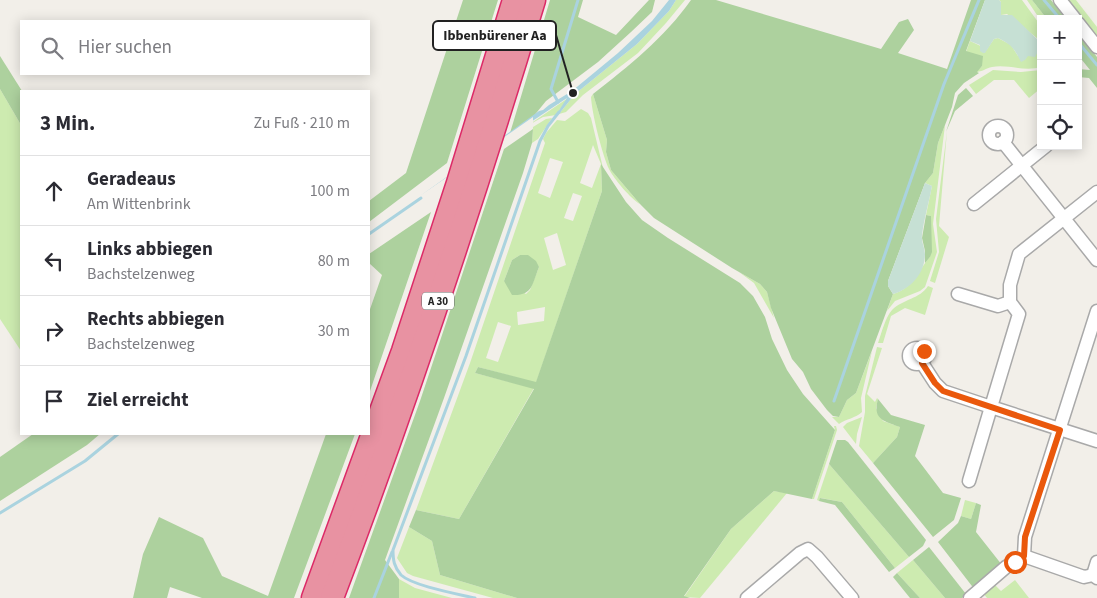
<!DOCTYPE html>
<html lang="de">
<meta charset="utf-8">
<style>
:root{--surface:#fff;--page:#f7f7f7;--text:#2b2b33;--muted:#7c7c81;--line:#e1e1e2}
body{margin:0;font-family:"Source Sans 3",sans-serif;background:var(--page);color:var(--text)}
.controls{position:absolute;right:15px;top:15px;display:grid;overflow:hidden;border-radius:0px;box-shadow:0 2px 12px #0003}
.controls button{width:45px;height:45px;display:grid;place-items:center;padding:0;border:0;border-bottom:1px solid var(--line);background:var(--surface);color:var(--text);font:25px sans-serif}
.stop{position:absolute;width:15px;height:15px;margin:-11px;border:4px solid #ea580c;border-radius:50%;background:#fff}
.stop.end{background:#ea580c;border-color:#fff;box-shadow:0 1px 5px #0008}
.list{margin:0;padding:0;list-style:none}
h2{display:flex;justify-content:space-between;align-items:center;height:65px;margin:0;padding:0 20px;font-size:21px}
h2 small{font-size:16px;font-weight:400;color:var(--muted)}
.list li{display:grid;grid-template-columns:32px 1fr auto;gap:15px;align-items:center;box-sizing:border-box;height:70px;padding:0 20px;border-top:1px solid var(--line)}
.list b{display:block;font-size:19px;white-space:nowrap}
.list p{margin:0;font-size:16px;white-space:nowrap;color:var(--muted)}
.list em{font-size:16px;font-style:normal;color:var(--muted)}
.icon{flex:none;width:28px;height:28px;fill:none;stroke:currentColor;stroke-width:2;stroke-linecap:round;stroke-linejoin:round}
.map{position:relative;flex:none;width:1097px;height:598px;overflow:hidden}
.search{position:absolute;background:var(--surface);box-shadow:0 2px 12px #0003;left:20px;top:20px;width:350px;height:55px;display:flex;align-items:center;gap:12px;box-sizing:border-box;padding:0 18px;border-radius:0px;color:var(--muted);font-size:19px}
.panel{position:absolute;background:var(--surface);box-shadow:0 2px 12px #0003;left:20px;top:90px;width:350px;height:345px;border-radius:0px}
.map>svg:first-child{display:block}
.grass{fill:#cdebb0;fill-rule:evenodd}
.forest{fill:#add19e}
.wetland{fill:#c6e0d4}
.water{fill:#aad3df}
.pier{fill:#f2efe9}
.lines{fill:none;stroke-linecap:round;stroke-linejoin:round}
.stream{stroke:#aad3df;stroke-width:3}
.street-casing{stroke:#a9a9a9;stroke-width:15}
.highway-casing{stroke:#dc2a67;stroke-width:25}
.street{stroke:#fff;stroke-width:12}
.highway{stroke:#e892a2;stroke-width:22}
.route{stroke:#ea580c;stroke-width:6}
.labels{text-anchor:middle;stroke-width:4;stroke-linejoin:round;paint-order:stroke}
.shield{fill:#fff;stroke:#646464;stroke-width:1}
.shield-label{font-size:11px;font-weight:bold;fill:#222}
.leader{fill:none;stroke:#222;stroke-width:2}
.callout-dot{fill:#222;stroke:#fff;stroke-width:2}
.callout{fill:#fff;stroke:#222;stroke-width:2}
.callout-label{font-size:14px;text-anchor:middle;font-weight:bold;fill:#222}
</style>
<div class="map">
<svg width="1097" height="598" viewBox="0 0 1097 598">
<rect width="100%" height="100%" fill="#f2efe9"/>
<g class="grass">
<path d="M676 0H685L666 23 638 53 583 95 566 112 559 114 575 94 637 44 669 11Z"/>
<path d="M999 0H1022L1041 26V45L1038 39 1007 14 1001 15V2Z"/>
<path d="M1027 0H1032L1047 19H1041V21Z"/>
<path d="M1066 0H1076L1097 27V38Z"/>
<path d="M998 38 1011 45 1018 56H1028L1038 52 1041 46V67C1024 72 1008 64 992 67 986 68 982 72 976 72L982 66 966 52 970 41 987 49 994 39Z"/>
<path d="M993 70 1021 72 1041 70V88L1029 98 1014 80H994L976 94 969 85Z"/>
<path d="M0 89 21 125V351L0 319Z"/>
<path d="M593 94 607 140 606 152 611 170 640 204C631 199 614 179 609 169 602 154 592 114 591 97Z"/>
<path d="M568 98 556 115 543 117 527 126Z"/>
<path d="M581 109 588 113 591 118 603 168 601 165 602 191 536 383 478 367 475 373 534 388 459 519 416 510 470 363 545 143 543 139 546 133 557 120 565 121ZM593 145 601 164 592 188 580 183ZM550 158 563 162 550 198 538 193ZM573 193 582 196 573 221 564 218ZM557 233 566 265 553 270 544 238ZM520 255 539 267 530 290 526 294 504 281 512 260ZM545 307 544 321 518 325 517 312ZM498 322 511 326 498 362 486 358Z"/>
<path d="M552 118 538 139 532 143 533 127 546 119Z"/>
<path d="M945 125 933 224 937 252 925 287 920 291 895 301 887 311 893 294C914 288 918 270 930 257L931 216 926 215 932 186 925 183 933 173 938 143Z"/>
<path d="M947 131 939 226 949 237 935 283 930 281 939 252 936 219Z"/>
<path d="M739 272 760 284 767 292 774 318 754 283Z"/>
<path d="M928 286 933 288 925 315 905 308 891 316 883 343H878C882 332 885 318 892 310 903 299 920 299 928 286Z"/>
<path d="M877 347 882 348 867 394 875 402 877 398 878 399 876 408 883 421 900 427 897 437 873 463 859 446 865 412V396Z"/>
<path d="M872 351 861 398 862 412C856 418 846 419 839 424L832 417H839L847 400 856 393Z"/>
<path d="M862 417 857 434 856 444 843 427 847 423Z"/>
<path d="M834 426H836L837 430 814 499H812L835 430Z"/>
<path d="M829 464 909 557 895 568 842 502 821 498 819 501 817 500Z"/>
<path d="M774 491 787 493 700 598 684 597 731 529Z"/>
<path d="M965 500 976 503 971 519 961 516Z"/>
<path d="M409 527 432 541 440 575 517 598H493L413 576 407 573 397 558Z"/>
<path d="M913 560 945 598H920L897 573Z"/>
<path d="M399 579 415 588 452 598H399Z"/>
<path d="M1015 580 1029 598H987L983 593 994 584 1001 591Z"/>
</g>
<g class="forest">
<path d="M463 0H498L447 163 369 222V201L406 173Z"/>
<path d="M550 0H583L578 17 616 35 649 0H655L652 12 631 32 598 62 546 101 533 117 510 133Z"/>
<path d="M691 0H716L881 49 899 22 908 19 914 30 898 53 947 69 971 0H985L966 51 983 56 982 66 977 72 979 73 964 83 955 93 952 107 938 143 933 173 925 183 888 281V286L893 294 856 393 847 400 839 417 833 416 827 410 811 389 803 372 792 359 771 308 767 292 760 284 732 268 654 218 640 204 611 170 606 152 607 140 593 94C629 66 664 38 691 0Z"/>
<path d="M1032 0H1051L1066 19H1047Z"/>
<path d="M1078 34 1097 57V88L1089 78 1078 77V69L1090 70 1078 55Z"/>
<path d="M0 56 22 91 21 125 0 89Z"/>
<path d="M966 88 973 96 955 111 946 132 958 95Z"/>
<path d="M533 129 532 143 523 173 444 398 385 560 399 579V598H349L420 401 504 149Z"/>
<path d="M601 164 626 202 642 220 668 238 740 283 753 296 765 317 772 339 787 370 803 394 835 430 812 499 774 491 731 529 684 596 690 598H517L440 575 432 541 409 527 416 510 459 519 534 389 475 373 478 367 536 382 602 191Z"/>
<path d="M431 212 369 394V312L382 275 369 263V254Z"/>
<path d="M926 215 931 216 932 252 930 257 925 263V251L922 238Z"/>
<path d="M520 255H528L536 261 539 267C532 284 533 296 512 295L504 281 512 260Z"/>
<path d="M878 399 891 415 925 425 915 456 943 493 961 498 954 520 933 537 873 463 897 437 900 427C885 421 872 420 878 399Z"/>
<path d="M33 434H100L87 445 0 501V457Z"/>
<path d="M326 434H355L294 598H202L170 587 167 598H133L143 554 159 517 203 538 222 576 268 596Z"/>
<path d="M837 440H845L848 442 926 540 923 546 909 557 829 464Z"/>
<path d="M820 498 842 502 895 568 889 572 835 505 819 501Z"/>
<path d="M976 503 981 505 976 532 1002 565 975 590 938 542 958 523 961 516 971 519Z"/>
<path d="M929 547 966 594 962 598H945L913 560Z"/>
<path d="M897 573 920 598H910L893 577Z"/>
</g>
<g class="wetland">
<path d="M985 0H999L1001 2V15H1012L1038 40 1041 46 1035 57 1028 56 1025 60 1021 62C1014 48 1012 45 998 38L994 39 985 53H983L980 51V45L970 41Z"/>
<path d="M925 183 932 186C929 202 924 219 922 235 921 242 925 248 925 254 925 273 911 289 893 294L888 286V281Z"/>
</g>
<path class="water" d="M669 0H676L669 11 637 44 575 94 559 114 556 115 567 98 420 196 539 111 543 110 549 105 572 91 618 53 652 21Z"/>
<path class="pier" d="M533 117V125L422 203 420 196Z"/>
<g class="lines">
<g class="stream">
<path d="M1044 0 1060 19"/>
<path d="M1078 42 1097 65"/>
<path d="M558 102 551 89 578 0"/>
<path d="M369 234 421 198"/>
<path d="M834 401 944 84 979 0"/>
<path d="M0 513 85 461 118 434"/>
<path d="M374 598 392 552"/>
<path d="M475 598C458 594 413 586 401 575 394 567 393 560 393 550L466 356 540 141 548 126 559 112"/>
</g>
<defs>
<g id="street">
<path d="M1060 0 1075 19"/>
<path d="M1078 23 1097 47"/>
<circle cx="998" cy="135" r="9"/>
<path d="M1003 142 1097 260"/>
<path d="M1097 192 1019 254 1010 285V302L1019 314 991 407 1097 441"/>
<path d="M974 204 1046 146"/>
<path d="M958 294 998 306 1010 302"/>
<circle cx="917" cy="356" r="8"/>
<path d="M922 363 935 383 943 391 991 407 969 481"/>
<path d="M1024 556 1084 577 1093 575 1097 578"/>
<path d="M1093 575 1097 562"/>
<path d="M747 598 800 553 808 549 817 557 852 598"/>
<path d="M970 598 1006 567 1024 556 1025 537 1097 311"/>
</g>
<g id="highway">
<path d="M313 598 403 351 458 183 514 0"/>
<path d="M332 598C407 401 473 201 534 0"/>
</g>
</defs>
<use href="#street" class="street-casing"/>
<use href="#highway" class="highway-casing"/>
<use href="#street" class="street"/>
<use href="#highway" class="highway"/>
</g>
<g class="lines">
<path class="route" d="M924 351 925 359 922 363 935 383 943 391 1060 430 1025 537 1024 556 1015 562"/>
</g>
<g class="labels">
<rect class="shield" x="422" y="292.5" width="32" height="17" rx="4"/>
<g class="shield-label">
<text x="438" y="305">A 30</text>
</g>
</g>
<path class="leader" d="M573 93L556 35"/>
<circle class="callout-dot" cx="573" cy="93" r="5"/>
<rect class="callout" x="433" y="21" width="123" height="29" rx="5"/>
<g class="callout-label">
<text x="495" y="40">Ibbenbürener Aa</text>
</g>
</svg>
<div class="controls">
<button>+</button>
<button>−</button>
<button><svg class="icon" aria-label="locate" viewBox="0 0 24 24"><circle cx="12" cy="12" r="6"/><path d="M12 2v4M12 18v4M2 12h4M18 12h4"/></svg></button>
</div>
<div class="stop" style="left:1015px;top:562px"></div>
<div class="stop end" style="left:924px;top:351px"></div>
<div class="search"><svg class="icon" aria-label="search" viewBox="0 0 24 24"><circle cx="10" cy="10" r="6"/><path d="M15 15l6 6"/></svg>Hier suchen</div>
<section class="panel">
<h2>3 Min.<small>Zu Fuß · 210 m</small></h2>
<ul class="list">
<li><svg class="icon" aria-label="ahead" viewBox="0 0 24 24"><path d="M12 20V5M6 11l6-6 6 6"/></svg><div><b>Geradeaus</b><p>Am Wittenbrink</p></div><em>100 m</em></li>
<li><svg class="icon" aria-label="left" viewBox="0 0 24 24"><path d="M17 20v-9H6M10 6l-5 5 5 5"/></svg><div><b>Links abbiegen</b><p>Bachstelzenweg</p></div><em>80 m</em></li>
<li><svg class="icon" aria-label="right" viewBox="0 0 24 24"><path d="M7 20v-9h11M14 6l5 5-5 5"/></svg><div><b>Rechts abbiegen</b><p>Bachstelzenweg</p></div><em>30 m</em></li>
<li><svg class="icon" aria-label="arrive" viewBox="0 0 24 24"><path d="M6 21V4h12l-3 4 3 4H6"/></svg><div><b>Ziel erreicht</b></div></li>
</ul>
</section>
</div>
